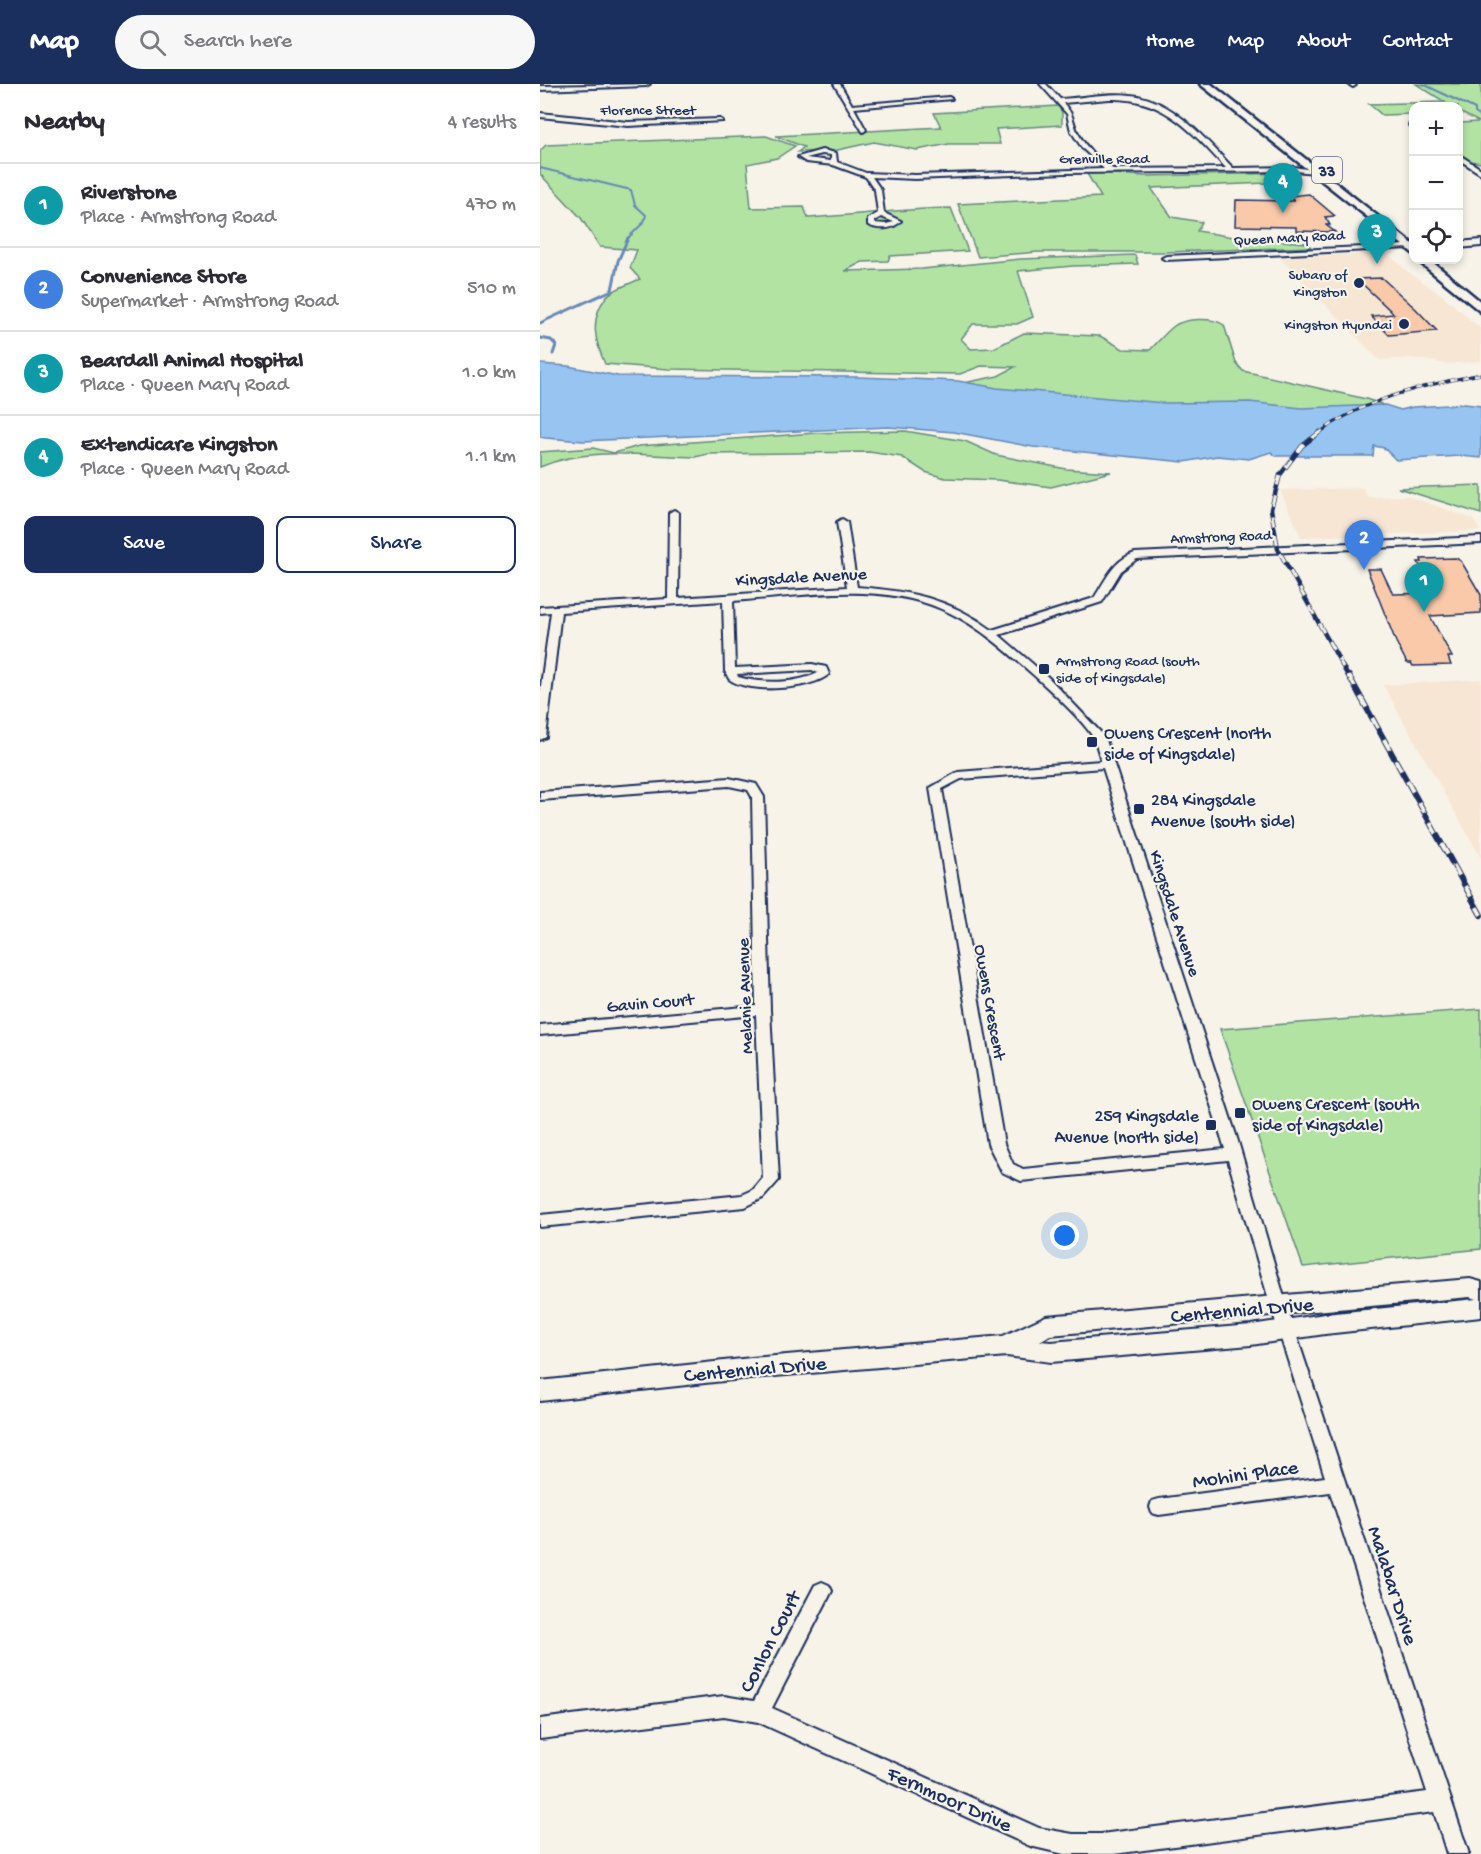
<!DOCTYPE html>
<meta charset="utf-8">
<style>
:root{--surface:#fff;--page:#f7f7f7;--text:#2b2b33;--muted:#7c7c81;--line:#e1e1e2;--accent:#1b2f5e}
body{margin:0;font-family:"Gochi Hand",sans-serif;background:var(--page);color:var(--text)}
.controls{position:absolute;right:18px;top:18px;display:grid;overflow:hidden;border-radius:12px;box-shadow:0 3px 9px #0003}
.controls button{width:54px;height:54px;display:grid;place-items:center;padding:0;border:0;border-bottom:2px solid var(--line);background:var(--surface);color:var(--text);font:30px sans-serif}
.you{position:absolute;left:525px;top:1152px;width:21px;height:21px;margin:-15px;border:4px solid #fff;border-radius:50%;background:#1a73e8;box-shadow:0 0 0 9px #1a73e833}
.badge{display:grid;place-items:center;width:39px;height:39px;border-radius:50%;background:var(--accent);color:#fff;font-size:20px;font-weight:700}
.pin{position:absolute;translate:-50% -50px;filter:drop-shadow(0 2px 3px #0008)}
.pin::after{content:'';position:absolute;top:32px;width:21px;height:18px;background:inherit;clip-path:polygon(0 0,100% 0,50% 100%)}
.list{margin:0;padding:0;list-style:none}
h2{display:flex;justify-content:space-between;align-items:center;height:78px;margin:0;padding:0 24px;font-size:26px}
h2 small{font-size:20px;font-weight:400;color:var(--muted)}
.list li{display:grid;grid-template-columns:39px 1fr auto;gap:18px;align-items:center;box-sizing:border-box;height:84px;padding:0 24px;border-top:2px solid var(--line)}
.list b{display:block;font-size:22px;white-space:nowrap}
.list p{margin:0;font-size:20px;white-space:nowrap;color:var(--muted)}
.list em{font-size:20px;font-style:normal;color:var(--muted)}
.actions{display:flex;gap:12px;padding:18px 24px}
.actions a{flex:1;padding:14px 0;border:2px solid var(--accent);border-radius:12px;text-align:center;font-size:21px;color:var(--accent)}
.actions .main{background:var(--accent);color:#fff}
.icon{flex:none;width:33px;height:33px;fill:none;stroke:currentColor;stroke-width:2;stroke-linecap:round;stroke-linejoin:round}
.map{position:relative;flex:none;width:941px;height:1770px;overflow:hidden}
header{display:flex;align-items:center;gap:36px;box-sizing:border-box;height:84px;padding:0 30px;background:var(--accent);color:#fff}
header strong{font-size:28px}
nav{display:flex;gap:33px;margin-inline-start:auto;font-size:21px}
.search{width:420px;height:54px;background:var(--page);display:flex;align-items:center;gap:15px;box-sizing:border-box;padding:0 21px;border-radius:33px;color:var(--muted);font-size:22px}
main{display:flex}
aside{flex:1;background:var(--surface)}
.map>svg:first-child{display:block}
.built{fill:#f8e6d5}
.green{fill:#b2e3a3;stroke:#668980;stroke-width:1.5}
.water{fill:#97c4f1;stroke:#6588b6;stroke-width:1.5}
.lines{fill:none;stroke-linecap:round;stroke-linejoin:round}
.stream-far1{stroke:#6588b6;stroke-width:2}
.stream{stroke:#6588b6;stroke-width:3}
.building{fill:#fac9aa;stroke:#1b2f5e;stroke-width:1.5}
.street-casing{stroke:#1b2f5e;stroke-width:4}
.secondary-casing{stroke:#1b2f5e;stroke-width:4}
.primary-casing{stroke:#1b2f5e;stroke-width:5}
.street{fill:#f7f3e8;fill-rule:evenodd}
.secondary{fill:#f7f3e8;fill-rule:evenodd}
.primary{fill:#f7f3e8;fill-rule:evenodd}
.rail-far2-casing{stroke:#1b2f5e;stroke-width:3}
.rail-far1-casing{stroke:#1b2f5e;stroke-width:4.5}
.rail-casing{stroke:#1b2f5e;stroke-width:6}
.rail-far2{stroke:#f7f3e8;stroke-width:2;stroke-dasharray:6;stroke-linecap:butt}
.rail-far1{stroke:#f7f3e8;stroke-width:3;stroke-dasharray:10;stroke-linecap:butt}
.rail{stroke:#f7f3e8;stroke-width:4;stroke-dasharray:12;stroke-linecap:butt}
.poi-dot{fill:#1b2f5e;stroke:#f7f3e8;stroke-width:2}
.labels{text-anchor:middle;stroke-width:4.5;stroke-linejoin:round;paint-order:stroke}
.far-street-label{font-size:15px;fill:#1b2f5e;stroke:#f7f3e8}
.far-poi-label{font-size:15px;fill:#1b2f5e;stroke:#f7f3e8;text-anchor:end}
.shield{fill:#f7f3e8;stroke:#5d6a87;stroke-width:1.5}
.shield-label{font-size:16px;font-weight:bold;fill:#1b2f5e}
.street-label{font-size:18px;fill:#1b2f5e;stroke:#f7f3e8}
.poi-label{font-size:18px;fill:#1b2f5e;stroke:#f7f3e8;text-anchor:start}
.near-street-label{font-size:21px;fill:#1b2f5e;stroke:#f7f3e8}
</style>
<header>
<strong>Map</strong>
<div class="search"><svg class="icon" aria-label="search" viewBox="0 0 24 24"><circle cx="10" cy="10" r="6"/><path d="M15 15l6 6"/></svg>Search here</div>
<nav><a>Home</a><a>Map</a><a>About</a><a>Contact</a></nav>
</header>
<main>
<aside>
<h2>Nearby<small>4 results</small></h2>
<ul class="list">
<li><span class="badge" style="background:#0f9aa8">1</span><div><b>Riverstone</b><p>Place · Armstrong Road</p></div><em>470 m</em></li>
<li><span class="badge" style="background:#3f7fe0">2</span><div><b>Convenience Store</b><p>Supermarket · Armstrong Road</p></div><em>510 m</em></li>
<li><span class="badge" style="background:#0f9aa8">3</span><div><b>Beardall Animal Hospital</b><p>Place · Queen Mary Road</p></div><em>1.0 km</em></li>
<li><span class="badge" style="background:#0f9aa8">4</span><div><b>Extendicare Kingston</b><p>Place · Queen Mary Road</p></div><em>1.1 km</em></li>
</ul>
<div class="actions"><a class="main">Save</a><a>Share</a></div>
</aside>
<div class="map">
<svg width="941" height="1770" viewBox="0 0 941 1770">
<rect width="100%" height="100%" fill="#f7f3e8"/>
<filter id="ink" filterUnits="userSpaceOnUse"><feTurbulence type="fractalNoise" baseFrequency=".0167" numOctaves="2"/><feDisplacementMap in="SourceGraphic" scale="12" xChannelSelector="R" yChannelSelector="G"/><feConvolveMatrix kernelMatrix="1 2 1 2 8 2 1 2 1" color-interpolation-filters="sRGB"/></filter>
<g filter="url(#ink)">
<g class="built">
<path d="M847 169 868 188 902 211 941 245V277L906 280 872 274 839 276 739 173Z"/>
<path d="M823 404 828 413 868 412 933 435 940 447 761 453 740 406Z"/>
<path d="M941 595V774L843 601Z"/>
</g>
<g class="green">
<path d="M876 0H941V79L930 77 919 69V39L939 38 919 28 918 22H874L873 30 842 31 829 20 905 18Z"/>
<path d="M518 22 522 28V41L456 45 460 60H409L377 66 334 58 293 67 258 68 264 63 236 52 401 43 394 29Z"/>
<path d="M226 52 255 62 237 74 207 80 211 124 264 123 268 134C316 131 363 125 411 124L428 167 350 172 348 177 322 178 305 187 382 185 481 175 595 171 598 180 533 182 478 187 493 233 477 240H433L421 255 431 265 454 264 484 249 560 252 583 265 610 266C618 258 625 249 634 242 645 234 673 233 684 241L696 279 703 287 826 315 841 320 851 330 773 334 404 303 458 292 475 283 441 282 420 290 129 285 65 280C55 257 49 236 66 213 72 205 90 200 100 195L90 184 97 166 60 163 41 134 0 90V67L6 61Z"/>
<path d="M546 88 605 92 746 89 752 98 611 104 632 133 662 138 657 147 699 154 767 159 771 163 627 168H498L438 173 418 120 561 113Z"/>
<path d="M365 347 425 357 456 371 526 385 571 388 511 403 457 396 405 394 385 388 362 373 329 368 168 370 155 373C105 372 48 362 0 383V368L53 364 74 369 99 362 275 349Z"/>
<path d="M941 401V430L858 404Z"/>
<path d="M941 925V1165L763 1183 680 945Z"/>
</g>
<path class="water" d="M0 280 28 282 78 292 319 293 418 297 457 304 624 319 710 318 761 324 845 321 861 326 873 323 925 320 941 322V374L920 372 856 376 844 364 834 362 833 372H736L731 368 709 375 677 372 644 378 493 363 414 348 348 343 43 357 5 354 0 353Z"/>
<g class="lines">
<g class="stream-far1">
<path d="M883 0 935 25V29L941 33"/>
<path d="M0 84 91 106 95 121 106 131 104 138 87 155"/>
</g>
<g class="stream">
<path d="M0 239 72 206 78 177 88 154"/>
<path d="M0 254 11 256 16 261 13 270"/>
</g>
</g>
<g class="building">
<path d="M769 110 795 132 785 133 790 141H786L795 148 756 147V143L695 142 696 116 754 117 749 112Z"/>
<path d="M842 194 876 225 897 247 849 251 831 232 854 230 817 195Z"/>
<path d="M916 474 921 477 941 511V529L890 532 912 573H908L911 581 873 582 871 579H867L856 558 827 485H841L853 510 894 509 878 478H882L881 475Z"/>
</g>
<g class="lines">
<defs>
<g id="street">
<path d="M294 0H300L312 21 409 13 412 15 314 24 326 46 323 48Z"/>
<path d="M500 0H506L520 15C545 14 573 7 598 12 637 20 667 57 693 84L754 83 778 87 775 89 754 87 525 89 375 95 332 93 341 106 344 129 361 137C353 146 338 146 328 141V135L338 129 335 106 326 93 293 81 266 78 258 73 282 66 296 69 297 78 326 89 375 91 564 85 542 64 531 47 527 30ZM569 15C624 13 651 47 686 84L573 85C558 76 546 64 538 49 531 34 535 32 523 19ZM282 70 291 71V77L266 74ZM341 133 354 138 346 140 334 139V137Z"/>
<path d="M808 0H815L816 1 813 3Z"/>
<path d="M0 29 88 38 180 35 183 37 88 42 0 33Z"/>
<path d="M872 39 874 40V44L869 41Z"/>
<path d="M918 70 941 85V90L918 75Z"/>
<path d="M868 161 870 164 626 176 622 174 626 172Z"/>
<path d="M134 426 139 429 138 514 307 503 297 438 302 435 307 438 317 503C370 507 408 514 452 546L554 514C566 496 573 476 595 469L941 453V459L597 475 581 487 562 518 459 551 509 594 565 653 697 1054 747 1223 929 1770H907L894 1728 574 1770H524L490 1762 218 1638 184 1632 0 1655V1635L184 1612 214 1617 275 1501 282 1498 289 1501 292 1507 232 1624 499 1744 533 1750H561L887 1708 790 1408 619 1431 612 1429 610 1423 612 1417 619 1415 785 1393 731 1223 688 1076 481 1097 462 1088 448 1060 390 704 418 688 561 677C559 670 557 662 554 655 546 639 512 608 498 595 471 571 443 545 410 529 345 496 263 512 193 517L195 584 272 580 286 583 289 590C272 606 207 610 189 595L185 587 183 517 21 528 6 653 0 656V609L11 528 0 529V523L128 515 129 429ZM272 586 278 589C254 600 223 600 198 593L197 590ZM563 684 685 1065 483 1085 473 1080 464 1060 402 705 421 695Z"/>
<path d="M189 694 216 700 224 713 230 926 239 1096 223 1114 205 1123 0 1143V1131L202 1111 213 1106 223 1094 216 931 0 951V941L216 922 212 713 208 706 189 702 0 716V708Z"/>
</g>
<g id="secondary">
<path d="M110 0 106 2 0 6V2Z"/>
<path d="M941 156V162L918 164V158Z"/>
<path d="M930 1195 941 1198V1233L785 1250 711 1261 511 1278 467 1272 211 1294 0 1317V1297L211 1274 463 1252 506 1232ZM930 1213 936 1215 785 1230 711 1241 511 1258 500 1257 510 1251Z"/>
</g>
<g id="primary">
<path d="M660 0H671L874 161V170Z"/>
<path d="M877 176H890L941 218V228Z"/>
</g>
</defs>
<use href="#street" class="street-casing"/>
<use href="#secondary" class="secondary-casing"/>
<use href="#primary" class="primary-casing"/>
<use href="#street" class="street"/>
<use href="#secondary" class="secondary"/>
<use href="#primary" class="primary"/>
<defs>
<path id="rail-far2" d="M778 350C825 314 885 301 941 290"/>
<path id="rail-far1" d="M780 348 762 362 740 391 731 425 738 465 809 594"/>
<path id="rail" d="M809 592 941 831"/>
</defs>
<use href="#rail-far2" class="rail-far2-casing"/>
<use href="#rail-far1" class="rail-far1-casing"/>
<use href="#rail" class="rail-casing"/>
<use href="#rail-far2" class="rail-far2"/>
<use href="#rail-far1" class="rail-far1"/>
<use href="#rail" class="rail"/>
</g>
</g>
<g class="poi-dot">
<circle cx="819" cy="199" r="6"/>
<circle cx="864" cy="240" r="6"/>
<rect x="498" y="579" width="12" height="12" rx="3"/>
<rect x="546" y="652" width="12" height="12" rx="3"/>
<rect x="593" y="719" width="12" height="12" rx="3"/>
<rect x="694" y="1023" width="12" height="12" rx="3"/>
<rect x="665" y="1035" width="12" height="12" rx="3"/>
</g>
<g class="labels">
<g class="far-street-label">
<text x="108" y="30">Florence Street</text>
<text x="564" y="79">Grenville Road</text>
<text transform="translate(749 153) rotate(-3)" y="5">Queen Mary Road</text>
<text transform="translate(681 452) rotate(-2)" y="5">Armstrong Road</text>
</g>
<g class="far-poi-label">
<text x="807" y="195">Subaru of<tspan x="807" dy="17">Kingston</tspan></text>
<text x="852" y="245">Kingston Hyundai</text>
<text x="516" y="581" text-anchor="start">Armstrong Road (south<tspan x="516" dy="17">side of Kingsdale)</tspan></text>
</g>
<rect class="shield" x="772" y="73" width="30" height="26" rx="4.5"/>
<g class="shield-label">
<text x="787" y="92">33</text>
</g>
<g class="street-label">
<text transform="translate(261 492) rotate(-3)" y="6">Kingsdale Avenue</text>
<text transform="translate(636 829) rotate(72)" y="6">Kingsdale Avenue</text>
<text transform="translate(204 912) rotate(-92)" y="6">Melanie Avenue</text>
<text transform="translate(110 918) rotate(-5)" y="6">Gavin Court</text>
<text transform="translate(451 918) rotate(80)" y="6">Owens Crescent</text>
</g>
<g class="poi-label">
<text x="564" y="654">Owens Crescent (north<tspan x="564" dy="21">side of Kingsdale)</tspan></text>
<text x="611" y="721">284 Kingsdale<tspan x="611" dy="21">Avenue (south side)</tspan></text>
<text x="712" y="1025">Owens Crescent (south<tspan x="712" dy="21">side of Kingsdale)</tspan></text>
<text x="659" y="1037" text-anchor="end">259 Kingsdale<tspan x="659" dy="21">Avenue (north side)</tspan></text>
</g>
<g class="near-street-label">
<text transform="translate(702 1225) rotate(-5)" y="7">Centennial Drive</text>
<text transform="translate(215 1284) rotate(-5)" y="7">Centennial Drive</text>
<text transform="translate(705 1389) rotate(-8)" y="7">Mohini Place</text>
<text transform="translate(854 1501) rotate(72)" y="7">Malabar Drive</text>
<text transform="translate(229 1557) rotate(-63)" y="7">Conlon Court</text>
<text transform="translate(410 1714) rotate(24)" y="7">Fernmoor Drive</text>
</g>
</g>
</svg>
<div class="controls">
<button>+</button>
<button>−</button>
<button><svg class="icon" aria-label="locate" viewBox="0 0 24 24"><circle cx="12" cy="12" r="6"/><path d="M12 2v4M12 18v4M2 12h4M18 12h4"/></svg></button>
</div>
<div class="you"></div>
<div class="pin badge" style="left:884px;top:528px;background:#0f9aa8">1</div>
<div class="pin badge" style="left:824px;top:486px;background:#3f7fe0">2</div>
<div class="pin badge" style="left:837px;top:180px;background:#0f9aa8">3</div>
<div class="pin badge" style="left:743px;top:129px;background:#0f9aa8">4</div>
</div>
</main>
